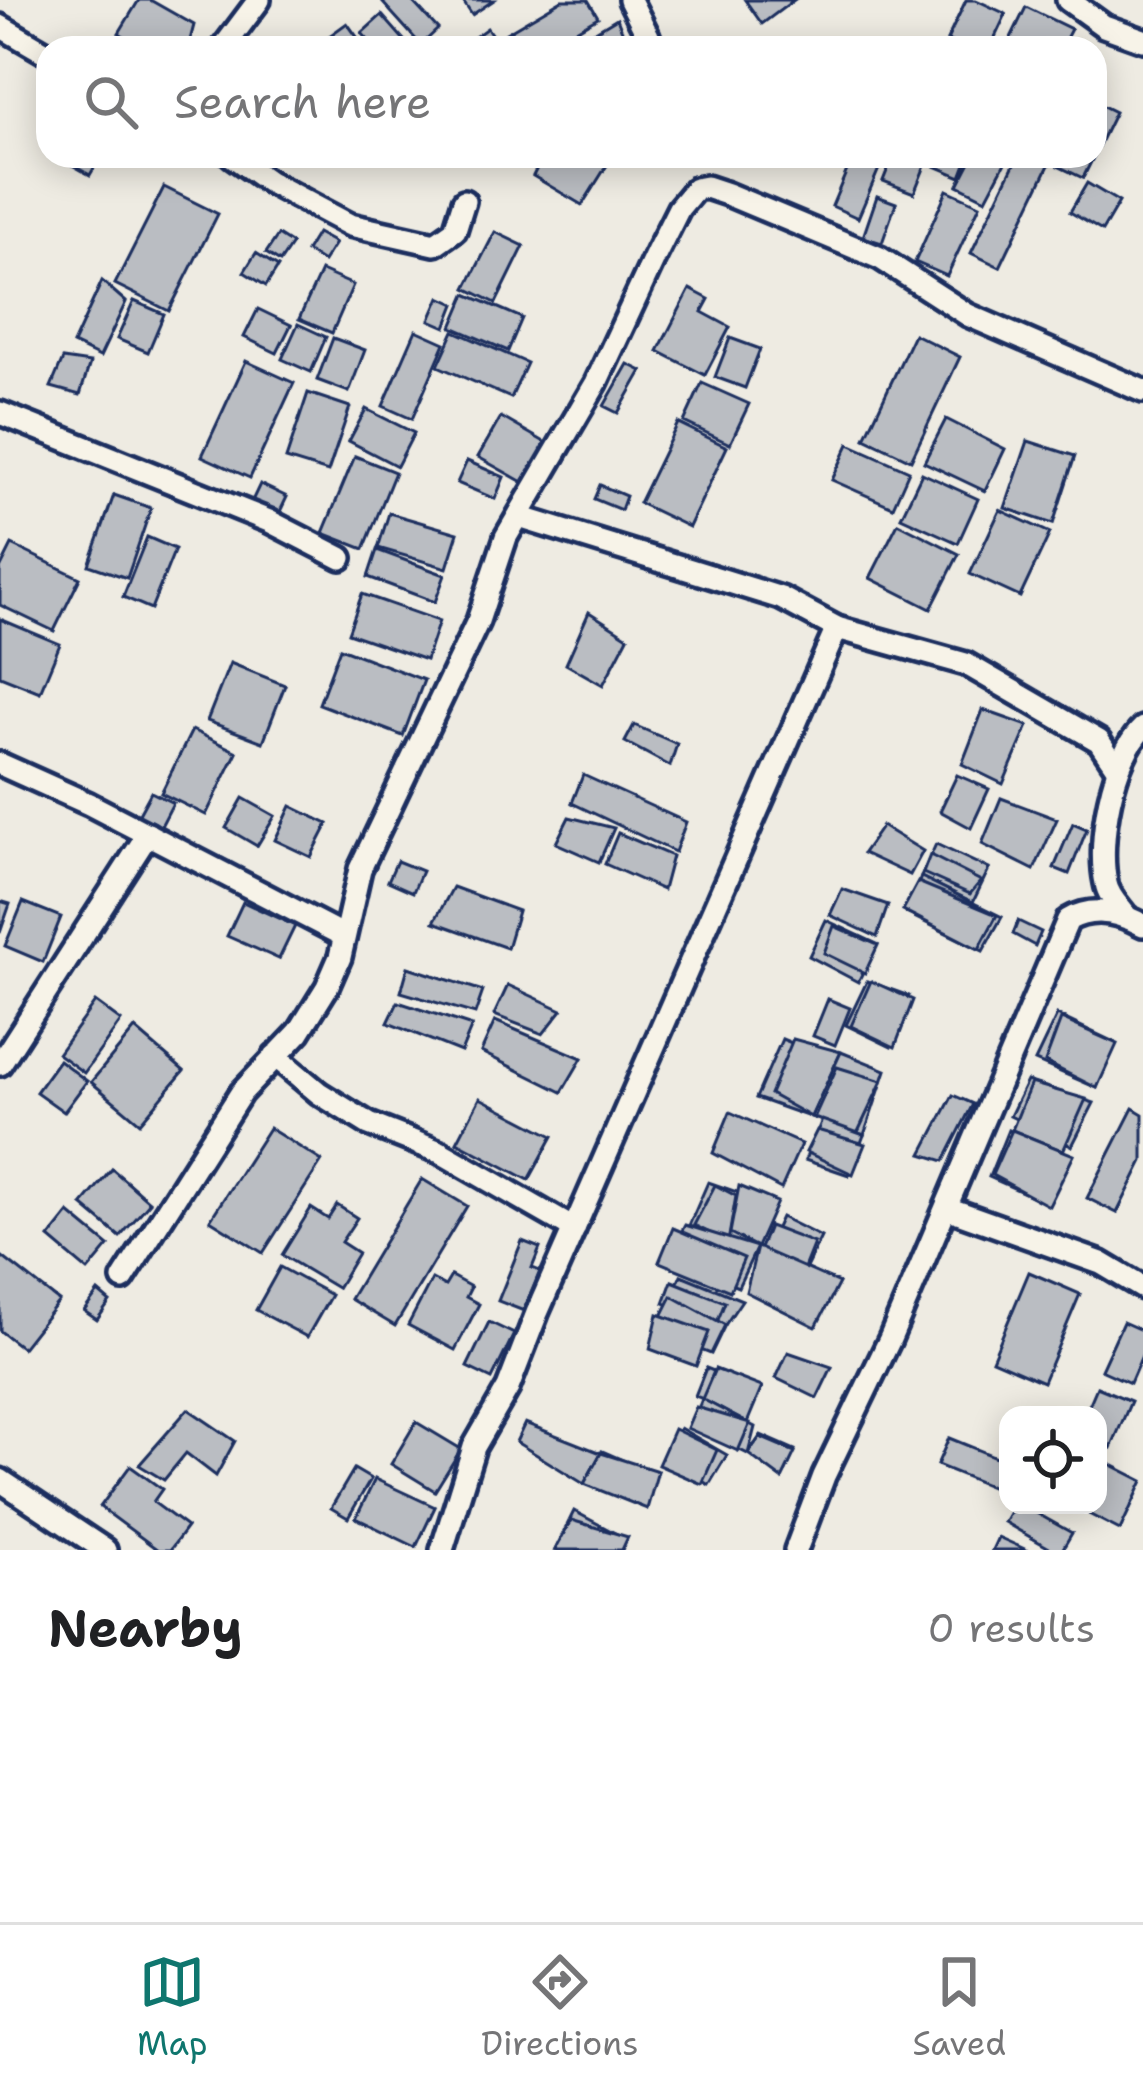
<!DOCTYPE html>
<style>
:root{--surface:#fff;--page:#f6f6f6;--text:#202124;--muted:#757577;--line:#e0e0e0;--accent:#0f766e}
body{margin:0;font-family:"Shantell Sans",sans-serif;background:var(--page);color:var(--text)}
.controls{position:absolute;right:36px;bottom:36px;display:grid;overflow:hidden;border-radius:24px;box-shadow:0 6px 30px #0003}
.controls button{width:108px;height:108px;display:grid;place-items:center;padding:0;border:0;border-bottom:3px solid var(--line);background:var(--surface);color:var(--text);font:60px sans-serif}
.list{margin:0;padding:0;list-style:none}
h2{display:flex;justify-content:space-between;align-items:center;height:156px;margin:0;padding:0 48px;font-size:51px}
h2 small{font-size:39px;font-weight:400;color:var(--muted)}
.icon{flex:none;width:66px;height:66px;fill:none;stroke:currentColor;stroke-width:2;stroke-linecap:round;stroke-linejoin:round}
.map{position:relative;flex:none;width:1143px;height:1550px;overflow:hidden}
.search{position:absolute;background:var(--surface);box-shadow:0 6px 30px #0003;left:36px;right:36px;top:36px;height:132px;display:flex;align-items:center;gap:30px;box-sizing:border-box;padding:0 42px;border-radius:36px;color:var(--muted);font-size:45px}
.sheet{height:372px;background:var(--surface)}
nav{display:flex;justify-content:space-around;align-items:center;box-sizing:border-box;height:168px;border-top:3px solid var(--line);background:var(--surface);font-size:33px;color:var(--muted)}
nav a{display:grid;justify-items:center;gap:6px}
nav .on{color:var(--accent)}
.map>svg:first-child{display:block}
.building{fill:#babdc2;stroke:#1b2f5e;stroke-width:3}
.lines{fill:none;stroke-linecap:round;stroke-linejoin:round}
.street-casing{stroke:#1b2f5e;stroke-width:30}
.street{stroke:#f7f3e8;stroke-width:21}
</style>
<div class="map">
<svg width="1143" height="1550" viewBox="0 0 1143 1550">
<rect width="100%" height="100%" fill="#eeebe2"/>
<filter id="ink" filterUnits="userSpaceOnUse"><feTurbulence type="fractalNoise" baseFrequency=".00833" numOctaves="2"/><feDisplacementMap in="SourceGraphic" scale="24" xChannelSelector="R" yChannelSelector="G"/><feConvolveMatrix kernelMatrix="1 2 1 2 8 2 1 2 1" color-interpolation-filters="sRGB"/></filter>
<g filter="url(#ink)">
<g class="building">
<path d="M139 0H150L194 25 188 48H145L119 33Z"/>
<path d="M387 0H411L438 29 421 45 383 3Z"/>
<path d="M462 0H494L472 15Z"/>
<path d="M562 0H588L598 17 545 48H515L506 33Z"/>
<path d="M745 0H794L762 24Z"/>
<path d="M966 0H976L1006 14 990 48H964L947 40Z"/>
<path d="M1026 7 1071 29 1061 48H1006Z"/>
<path d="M382 15 411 48H375L362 33Z"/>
<path d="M617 18 629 48H567Z"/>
<path d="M347 23 365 48H321L318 44Z"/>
<path d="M487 28 501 48H462L461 47Z"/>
<path d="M1095 102 1115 112 1095 153Z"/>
<path d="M56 156H101L90 175Z"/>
<path d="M543 156H601L609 162 582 205 533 176Z"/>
<path d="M853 156 884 157 858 218 832 206Z"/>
<path d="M893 156H929L914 193 883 181Z"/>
<path d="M932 156H969L961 177 928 163Z"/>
<path d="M973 156H996L1006 161 986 199 958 185Z"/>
<path d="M1018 156H1041L1051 161 1000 267 971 253Z"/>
<path d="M1063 156H1094L1083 178 1058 166Z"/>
<path d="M1087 183 1119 202 1102 231 1070 212Z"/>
<path d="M164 187 218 214 169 311 115 284Z"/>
<path d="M947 190 980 205 947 276 915 262Z"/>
<path d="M877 196 896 203 882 243 863 237Z"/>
<path d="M495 232 524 246 496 303 466 288Z"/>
<path d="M317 233 335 243 323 262 306 251Z"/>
<path d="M278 235 292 244 280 262 266 253Z"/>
<path d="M256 253 278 267 266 286 244 272Z"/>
<path d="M321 271 353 285 332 333 299 319Z"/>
<path d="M102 281 126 302 100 357 73 344Z"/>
<path d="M690 289 709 299 702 312 730 327 705 375 658 351Z"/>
<path d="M466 294 522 318 508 351 452 327Z"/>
<path d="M440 297 455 304 446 327 430 320Z"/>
<path d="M134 301 164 314 148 352 117 339Z"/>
<path d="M258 309 291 325 277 353 244 337Z"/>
<path d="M298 324 326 337 311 372 282 359Z"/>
<path d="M416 330 445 343 412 419 383 406Z"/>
<path d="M454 331 527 363 511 398 438 366Z"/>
<path d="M914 334 960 357 911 460 865 438Z"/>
<path d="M333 338 365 350 349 392 317 380Z"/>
<path d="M730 338 760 349 745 388 715 377Z"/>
<path d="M63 359 90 363 80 395 51 387Z"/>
<path d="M246 361 294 383 250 478 202 456Z"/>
<path d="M628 364 642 371 618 413 604 406Z"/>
<path d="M702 383 749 404 730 444 684 422Z"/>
<path d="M308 393 350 407 328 472 286 459Z"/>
<path d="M366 409 414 433 397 466 349 441Z"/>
<path d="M501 417 548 444 526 484 478 457Z"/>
<path d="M946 419 1005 449 985 491 924 462Z"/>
<path d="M678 423 727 447 689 527 639 503Z"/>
<path d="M1028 441 1075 456 1053 524 1005 508Z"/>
<path d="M849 444 909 471 893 507 832 480Z"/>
<path d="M355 456 395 472 364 549 323 533Z"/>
<path d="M467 461 504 477 495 499 457 483Z"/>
<path d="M922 473 978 499 958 543 901 517Z"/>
<path d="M260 484 287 497 277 518 250 505Z"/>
<path d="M600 485 626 496 621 510 594 499Z"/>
<path d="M114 495 151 508 127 578 89 565Z"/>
<path d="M1000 510 1050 533 1020 597 970 574Z"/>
<path d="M389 513 458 533 447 568 378 548Z"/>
<path d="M898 523 959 554 931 609 870 578Z"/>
<path d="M147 537 175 549 151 609 123 597Z"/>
<path d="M12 545 80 578 54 631 0 605V569Z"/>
<path d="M377 550 445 575 435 602 368 577Z"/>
<path d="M362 594 439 621 426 660 348 633Z"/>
<path d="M589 612 628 637 603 685 566 664Z"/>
<path d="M0 619 60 644 40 692 0 676Z"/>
<path d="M340 648 424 680 403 736 319 704Z"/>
<path d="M230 663 285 685 263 742 207 721Z"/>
<path d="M983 710 1028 726 1003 784 962 764Z"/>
<path d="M634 725 677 744 670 766 625 742Z"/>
<path d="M192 730 237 752 206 815 161 793Z"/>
<path d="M583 775 686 822 675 852 572 803Z"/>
<path d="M957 775 989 789 971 828 940 811Z"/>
<path d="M151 792 173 803 160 828 138 816Z"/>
<path d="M243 798 275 816 257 846 226 828Z"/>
<path d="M1001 798 1057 819 1034 870 982 844Z"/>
<path d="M291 806 328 824 311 857 275 840Z"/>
<path d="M569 817 614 828 599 862 556 843Z"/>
<path d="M1073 823 1087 829 1069 874 1054 868Z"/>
<path d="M882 826 923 851 910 875 863 853Z"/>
<path d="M618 833 672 856 663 890 605 864Z"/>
<path d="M936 844 989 869 973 902 921 877Z"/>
<path d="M930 855 981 881 970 894 923 873Z"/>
<path d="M397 861 422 871 413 892 388 881Z"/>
<path d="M921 877 1002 917 983 951 906 913Z"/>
<path d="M918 882 997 915 979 949 903 910Z"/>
<path d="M453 887 518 911 507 948 434 922Z"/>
<path d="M842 889 888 905 877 937 830 915Z"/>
<path d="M0 901 10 904 0 933Z"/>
<path d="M23 902 61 917 43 962 5 946Z"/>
<path d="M243 902 295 926 279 959 227 936Z"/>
<path d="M826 920 877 944 858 982 809 956Z"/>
<path d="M1018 921 1041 932 1035 946 1013 934Z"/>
<path d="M834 926 878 945 865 973 824 953Z"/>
<path d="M408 967 483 991 475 1014 401 992Z"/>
<path d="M867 981 909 996 891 1047 846 1025Z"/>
<path d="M871 981 913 1000 895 1047 851 1026Z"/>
<path d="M508 985 562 1010 543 1034 494 1015Z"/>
<path d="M828 999 850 1008 835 1045 813 1036Z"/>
<path d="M95 1002 121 1021 84 1073 58 1054Z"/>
<path d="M398 1002 472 1026 461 1052 388 1023Z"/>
<path d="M1057 1015 1114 1042 1097 1088 1035 1061Z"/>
<path d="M1061 1019 1117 1044 1097 1088 1045 1062Z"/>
<path d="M495 1021 582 1058 562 1092 481 1052Z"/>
<path d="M135 1029 184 1071 140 1123 91 1082Z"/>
<path d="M782 1039 831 1059 807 1116 756 1098Z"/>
<path d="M793 1039 841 1052 811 1117 770 1094Z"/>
<path d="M841 1052 886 1070 864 1135 811 1117Z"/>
<path d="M59 1060 87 1081 64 1112 36 1092Z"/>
<path d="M837 1067 882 1081 857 1134 814 1118Z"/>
<path d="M1027 1081 1094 1103 1072 1146 1010 1116Z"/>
<path d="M1031 1083 1086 1099 1063 1151 1012 1130Z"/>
<path d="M953 1095 973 1104 944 1161 922 1154Z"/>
<path d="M480 1098 553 1136 529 1180 457 1142Z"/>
<path d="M1133 1108 1143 1114V1161L1117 1213 1087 1198Z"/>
<path d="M730 1112 801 1144 781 1189 713 1153Z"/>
<path d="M822 1120 864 1135 849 1175 805 1160Z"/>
<path d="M269 1128 322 1161 263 1253 210 1220Z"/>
<path d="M817 1130 865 1144 853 1174 806 1152Z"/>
<path d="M1008 1130 1069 1154 1047 1203 989 1177Z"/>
<path d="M1012 1130 1074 1155 1049 1206 992 1175Z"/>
<path d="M112 1169 150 1202 120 1237 82 1205Z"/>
<path d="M422 1179 467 1206 395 1326 350 1299Z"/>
<path d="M708 1182 766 1202 743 1248 688 1228Z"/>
<path d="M715 1185 736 1196 728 1242 694 1225Z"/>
<path d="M739 1186 777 1202 757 1247 730 1233Z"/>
<path d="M337 1205 357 1218 341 1242 358 1253 337 1288 282 1255 311 1208 328 1219Z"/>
<path d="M69 1213 109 1246 88 1271 49 1238Z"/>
<path d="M781 1217 821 1237 806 1268 769 1243Z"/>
<path d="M685 1225 757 1247 738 1287 667 1258Z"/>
<path d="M769 1226 814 1243 802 1273 757 1256Z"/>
<path d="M673 1228 744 1258 730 1291 659 1262Z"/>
<path d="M522 1241 540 1248 532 1268 540 1271 524 1311 498 1301Z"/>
<path d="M757 1247 839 1283 816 1327 746 1292Z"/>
<path d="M0 1255 59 1301 22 1348 0 1331Z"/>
<path d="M280 1267 331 1295 307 1337 256 1310Z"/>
<path d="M1029 1272 1080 1294 1043 1382 992 1360Z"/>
<path d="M681 1275 742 1300 725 1325 672 1296Z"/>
<path d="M451 1276 471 1287 466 1297 479 1304 455 1350 408 1325 432 1279 445 1286Z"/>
<path d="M672 1281 725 1302 716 1325 664 1303Z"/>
<path d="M98 1292 110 1302 97 1320 84 1311Z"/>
<path d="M672 1296 725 1325 711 1354 654 1332Z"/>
<path d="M658 1314 709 1332 696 1366 650 1349Z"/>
<path d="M489 1322 514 1334 492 1379 467 1367Z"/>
<path d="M1123 1322 1143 1331V1353L1130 1383 1101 1370Z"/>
<path d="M788 1352 832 1367 817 1398 776 1378Z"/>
<path d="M706 1368 747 1384 735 1411 695 1396Z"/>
<path d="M715 1369 762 1387 747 1423 702 1399Z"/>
<path d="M1097 1387 1131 1401 1111 1448 1098 1442V1415H1085Z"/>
<path d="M702 1399 755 1427 748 1454 691 1426Z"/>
<path d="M696 1407 750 1423 738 1451 687 1428Z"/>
<path d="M188 1409 235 1441 216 1476 186 1453 164 1480 139 1465Z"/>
<path d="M416 1422 461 1449 435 1491 391 1464Z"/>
<path d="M525 1423 601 1453 584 1484 516 1442Z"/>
<path d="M680 1428 727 1455 709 1485 665 1458Z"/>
<path d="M674 1429 717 1450 702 1484 658 1465Z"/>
<path d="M761 1435 795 1450 786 1471 750 1451Z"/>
<path d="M760 1437 795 1452 782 1479 748 1454Z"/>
<path d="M949 1438 1008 1462 1001 1491 937 1465Z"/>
<path d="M602 1451 655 1474 643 1503 587 1481Z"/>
<path d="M601 1453 658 1471 647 1509 584 1484Z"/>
<path d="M1098 1458 1143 1481 1120 1530 1071 1505H1098Z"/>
<path d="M130 1466 162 1489 153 1502 187 1527 170 1550H158L100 1507Z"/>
<path d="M354 1469 371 1479 348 1518 331 1508Z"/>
<path d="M375 1479 435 1507 416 1547 356 1518Z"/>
<path d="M1014 1505H1022L1072 1533 1062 1550H1053L1004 1522Z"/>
<path d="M574 1511 626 1539 621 1550H555Z"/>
<path d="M571 1520 628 1537 622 1550H555Z"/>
<path d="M998 1537 1027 1550H992Z"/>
</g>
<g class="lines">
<defs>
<g id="street">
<path d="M630 0 648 36"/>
<path d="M1068 0 1104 26 1143 40"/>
<path d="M0 26 48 54"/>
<path d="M223 48 259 0"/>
<path d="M232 156 269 182 350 225 435 244 455 230 464 201"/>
<path d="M0 413 269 521 341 558"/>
<path d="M519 517 781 598 837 628 966 664 1099 741 1117 768"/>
<path d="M0 764 89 804 344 936"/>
<path d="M1126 916C1119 906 1108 896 1106 883 1097 842 1112 757 1143 728"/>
<path d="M275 1056 319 1093 369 1124 440 1152 574 1229"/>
<path d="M0 1064 148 834"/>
<path d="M947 1208 1101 1263 1143 1288"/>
<path d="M123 1279 241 1093 299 1032 327 987 340 957 360 869 478 621 506 537 596 383 657 252 679 208 695 189 706 187 727 194 880 258 968 315 1143 391"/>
<path d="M0 1480 105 1550"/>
<path d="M442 1550 474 1447 508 1388 537 1313 837 628"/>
<path d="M796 1550 824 1476 890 1339 1068 920C1092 906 1119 912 1143 925"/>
</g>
</defs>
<use href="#street" class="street-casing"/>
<use href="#street" class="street"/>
</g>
</g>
</svg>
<div class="controls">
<button><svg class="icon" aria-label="locate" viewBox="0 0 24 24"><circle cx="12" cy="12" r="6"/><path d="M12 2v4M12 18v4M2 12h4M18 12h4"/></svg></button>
</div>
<div class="search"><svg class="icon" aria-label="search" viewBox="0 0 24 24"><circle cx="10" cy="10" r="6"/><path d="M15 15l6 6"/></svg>Search here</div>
</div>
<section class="sheet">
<h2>Nearby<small>0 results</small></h2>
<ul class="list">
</ul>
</section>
<nav>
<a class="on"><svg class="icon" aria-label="map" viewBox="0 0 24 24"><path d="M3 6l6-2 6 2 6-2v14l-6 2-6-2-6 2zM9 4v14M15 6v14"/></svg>Map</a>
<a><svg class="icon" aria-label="directions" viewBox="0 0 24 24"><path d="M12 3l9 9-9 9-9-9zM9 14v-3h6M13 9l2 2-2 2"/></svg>Directions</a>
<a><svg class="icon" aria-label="saved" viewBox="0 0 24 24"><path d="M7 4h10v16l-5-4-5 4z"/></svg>Saved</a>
</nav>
